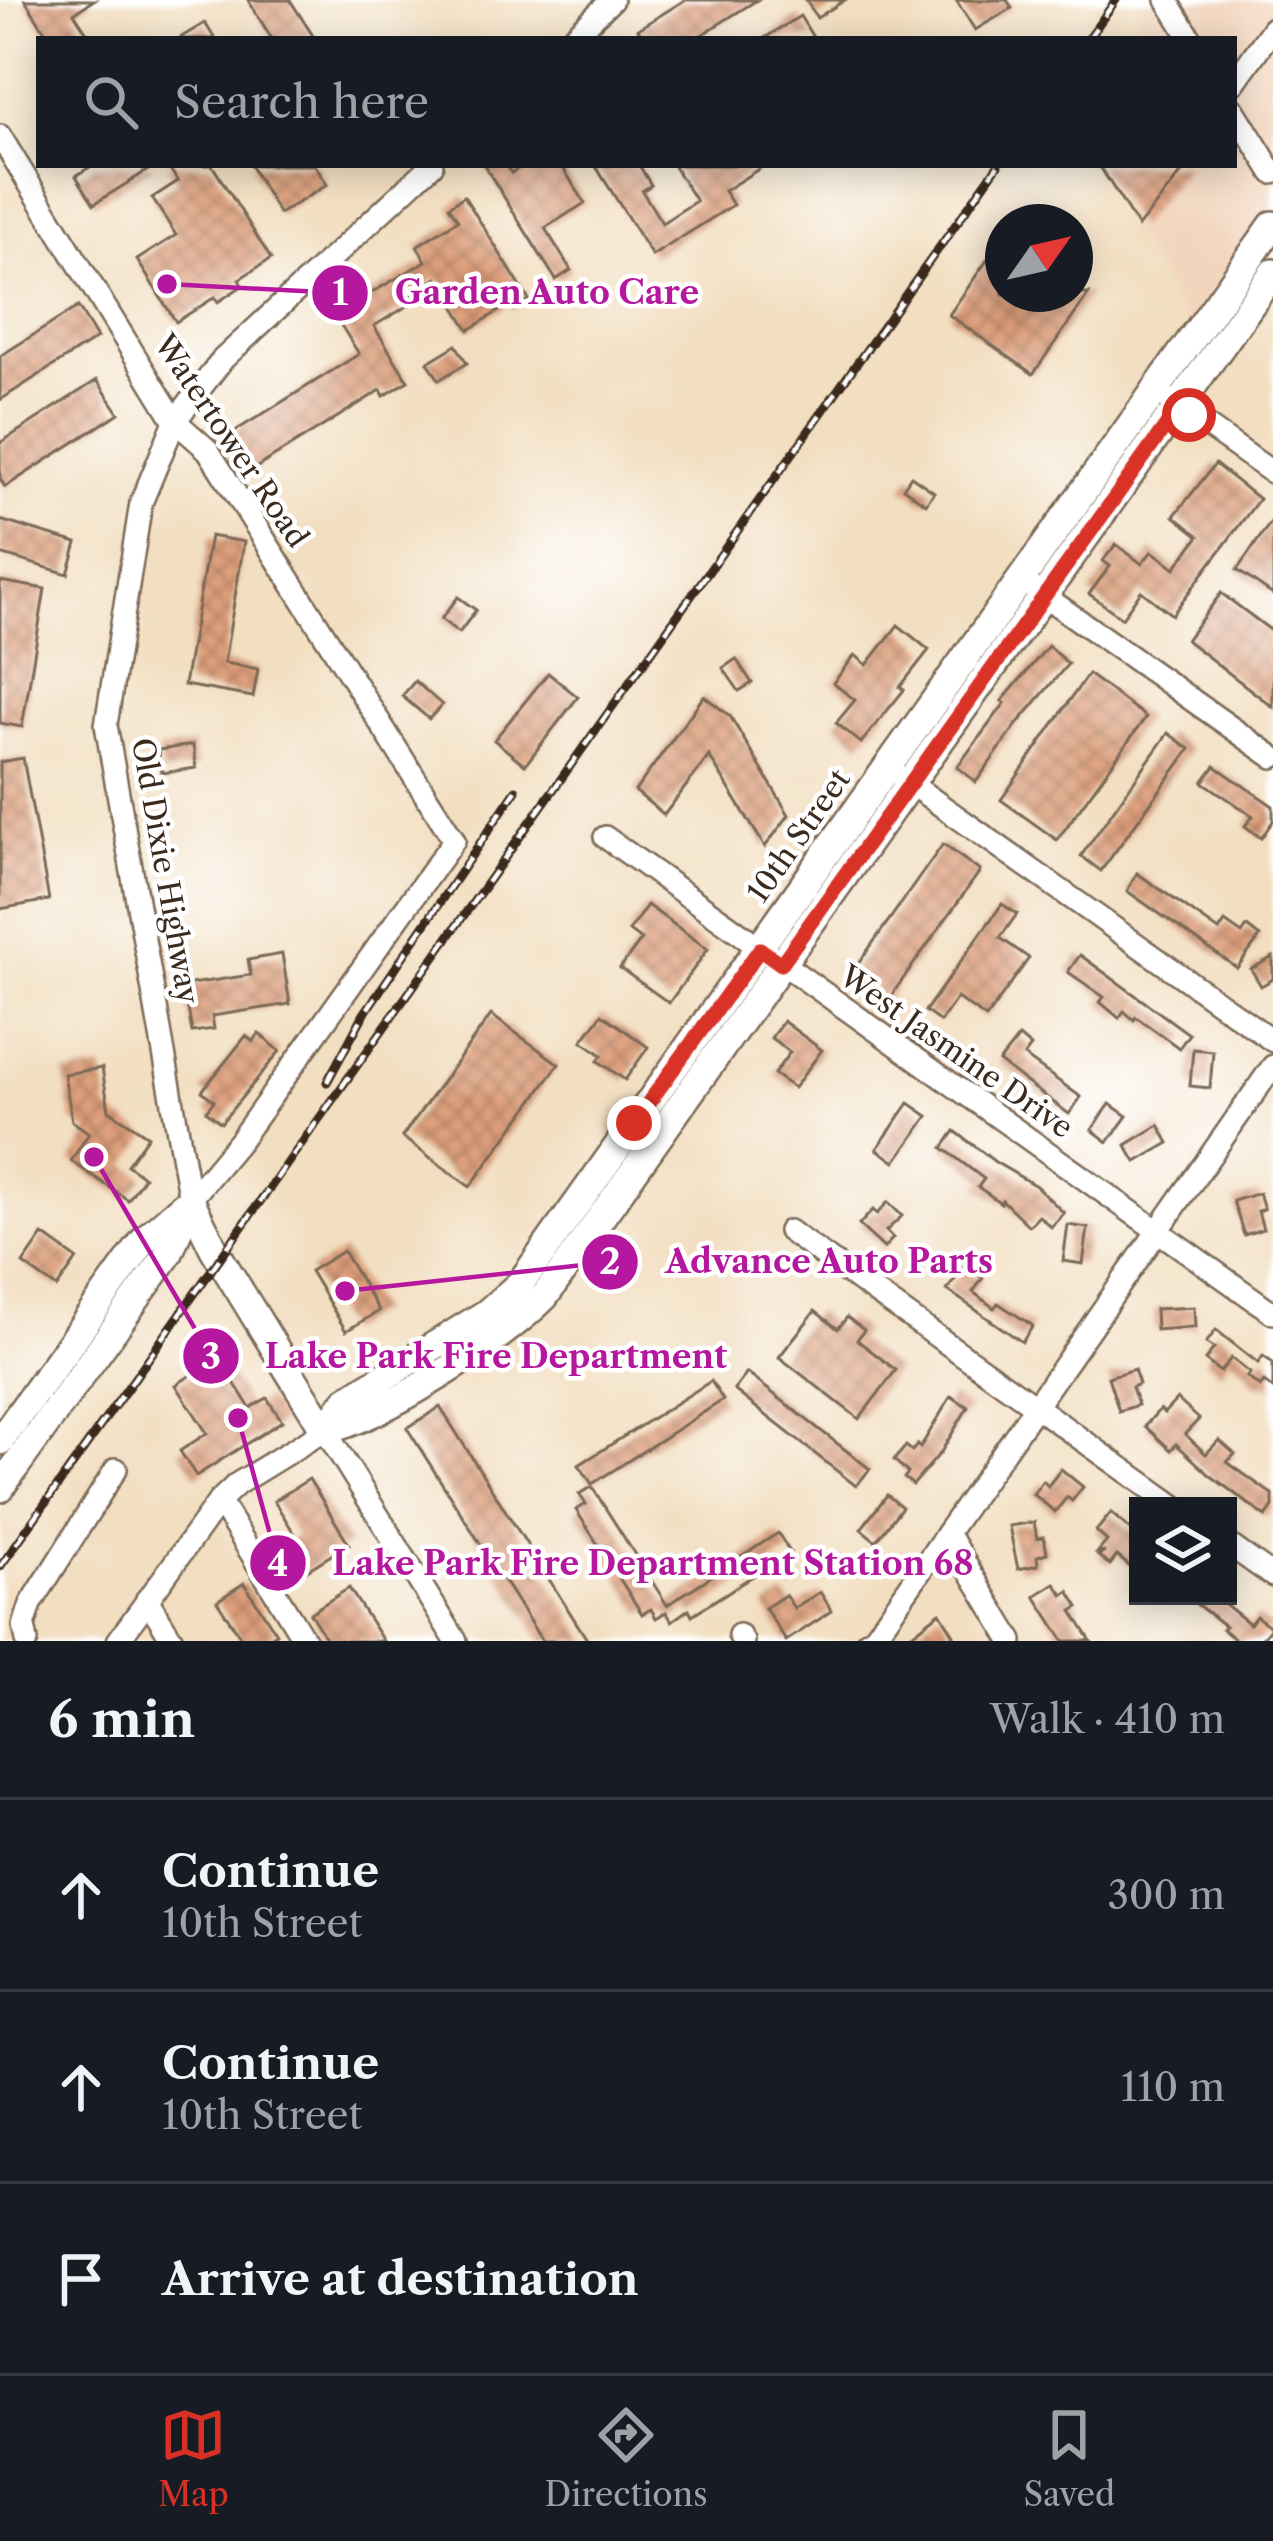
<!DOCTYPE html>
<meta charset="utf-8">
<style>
:root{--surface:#171b24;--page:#242831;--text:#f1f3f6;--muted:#9ea1a6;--line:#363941;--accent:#d93025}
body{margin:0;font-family:"Libre Caslon Text",serif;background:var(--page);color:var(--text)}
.controls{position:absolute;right:36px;bottom:36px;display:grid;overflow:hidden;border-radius:0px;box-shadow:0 6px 30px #0003}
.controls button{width:108px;height:108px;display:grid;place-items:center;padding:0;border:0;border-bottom:3px solid var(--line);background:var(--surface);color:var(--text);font:60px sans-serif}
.compass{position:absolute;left:985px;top:204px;width:108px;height:108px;border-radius:50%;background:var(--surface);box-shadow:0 6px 30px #0003;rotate:56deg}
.stop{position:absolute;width:36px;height:36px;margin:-27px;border:9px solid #d93025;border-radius:50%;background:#fff}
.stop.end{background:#d93025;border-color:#fff;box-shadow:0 3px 12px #0008}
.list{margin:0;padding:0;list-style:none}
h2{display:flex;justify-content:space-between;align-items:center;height:156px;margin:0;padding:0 48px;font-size:51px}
h2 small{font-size:39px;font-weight:400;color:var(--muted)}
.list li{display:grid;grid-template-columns:78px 1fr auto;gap:36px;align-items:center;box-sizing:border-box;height:192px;padding:0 48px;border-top:3px solid var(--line)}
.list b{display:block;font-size:45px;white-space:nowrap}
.list p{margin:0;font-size:39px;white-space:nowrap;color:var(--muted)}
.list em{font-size:39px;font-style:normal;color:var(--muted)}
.icon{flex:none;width:66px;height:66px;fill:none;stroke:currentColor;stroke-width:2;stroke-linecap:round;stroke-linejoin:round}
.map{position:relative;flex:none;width:1273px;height:1641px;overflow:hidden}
.search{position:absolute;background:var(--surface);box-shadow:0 6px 30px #0003;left:36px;right:36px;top:36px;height:132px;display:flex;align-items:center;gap:30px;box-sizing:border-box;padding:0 42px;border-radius:0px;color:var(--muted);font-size:45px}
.sheet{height:732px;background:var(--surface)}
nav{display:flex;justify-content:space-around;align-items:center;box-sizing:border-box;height:168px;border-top:3px solid var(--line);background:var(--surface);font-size:33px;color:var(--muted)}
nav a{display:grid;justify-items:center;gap:6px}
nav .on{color:var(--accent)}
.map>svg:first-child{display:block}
.built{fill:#f2d5bd}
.building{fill:url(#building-cross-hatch)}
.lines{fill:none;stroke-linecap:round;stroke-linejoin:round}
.minor-casing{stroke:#7b6957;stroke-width:26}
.major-casing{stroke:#7b6957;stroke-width:32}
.minor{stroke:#fff;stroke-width:21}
.major{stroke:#fff;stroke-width:27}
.rail-casing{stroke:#3b2a1e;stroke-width:9}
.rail{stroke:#fff;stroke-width:4.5;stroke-dasharray:14;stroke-linecap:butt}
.route{stroke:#d93025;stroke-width:15}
.labels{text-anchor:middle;stroke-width:9;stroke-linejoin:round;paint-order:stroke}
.street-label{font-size:30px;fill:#3b2a1e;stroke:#fff}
.leader{fill:none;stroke:#b5179e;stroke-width:4.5}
.callout-dot{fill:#b5179e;stroke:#fff;stroke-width:4.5}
.mark-label{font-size:36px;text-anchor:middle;font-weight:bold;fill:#fff}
.callout-label{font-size:33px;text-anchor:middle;font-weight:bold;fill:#b5179e;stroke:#fff;stroke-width:9;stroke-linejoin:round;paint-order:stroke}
</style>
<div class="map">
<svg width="1273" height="1641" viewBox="0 0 1273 1641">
<defs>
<pattern id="building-cross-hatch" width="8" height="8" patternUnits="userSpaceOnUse" patternTransform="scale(3)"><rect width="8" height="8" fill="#dd9f7c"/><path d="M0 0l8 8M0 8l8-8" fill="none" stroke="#b48265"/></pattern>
</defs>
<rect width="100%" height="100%" fill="#fff"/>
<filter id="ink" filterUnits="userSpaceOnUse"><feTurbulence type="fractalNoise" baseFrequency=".00833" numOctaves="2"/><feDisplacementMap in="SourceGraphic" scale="24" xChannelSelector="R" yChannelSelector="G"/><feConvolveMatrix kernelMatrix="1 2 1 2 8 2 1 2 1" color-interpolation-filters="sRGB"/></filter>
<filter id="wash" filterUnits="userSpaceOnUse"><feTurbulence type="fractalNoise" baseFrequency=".004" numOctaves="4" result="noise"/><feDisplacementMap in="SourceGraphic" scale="48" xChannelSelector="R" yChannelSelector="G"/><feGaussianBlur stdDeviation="2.7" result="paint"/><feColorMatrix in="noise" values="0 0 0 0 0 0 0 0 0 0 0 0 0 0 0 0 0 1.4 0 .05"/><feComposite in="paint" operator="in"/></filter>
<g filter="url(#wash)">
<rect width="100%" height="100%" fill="#f2dec0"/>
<path class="built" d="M1150 0H1273V206L1189 325 1094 165H1234V39H1123Z"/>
<g id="blocks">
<g class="building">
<path d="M25 0H94L74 13 91 39H50Z"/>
<path d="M248 0H290L315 39H272Z"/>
<path d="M685 0H757L695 39H644L638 29Z"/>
<path d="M806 0H845L817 18Z"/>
<path d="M956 0H1007L1012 8 975 30Z"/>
<path d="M800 16 814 39H763Z"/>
<path d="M205 23 215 39H178Z"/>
<path d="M93 165H156L94 204 76 176Z"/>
<path d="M167 165H212L271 259 239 279 242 286 218 302 215 297 176 322 137 260 176 235 152 198 178 181Z"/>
<path d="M250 165H315L327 185 279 214Z"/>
<path d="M484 165H506L511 173 524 165H561L585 203 545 228 571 270 556 280Z"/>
<path d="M595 165H639L651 185 642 191 662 223 696 201 673 165H765L724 191 733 205 652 256Z"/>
<path d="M1099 165H1188L1138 227Z"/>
<path d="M464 196 529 300 514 310 510 304 469 330 437 278 410 295 414 302 374 326 408 381 384 396 381 390 246 474 224 438 359 354 339 322 365 306 361 299 426 261 417 246 458 220 449 206Z"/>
<path d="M1003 237V294H1089L1033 374 949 315Z"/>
<path d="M78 307 97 338 0 400V356Z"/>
<path d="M456 345 467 363 439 380 428 362Z"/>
<path d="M97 380 119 413 5 487 0 478V443Z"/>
<path d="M1215 464 1259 499 1172 615 1141 591 1122 618 1089 594 1110 566 1103 561 1116 544 1142 564 1152 551 1175 568 1199 536 1174 516Z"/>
<path d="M911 476 934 492 926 504 903 488Z"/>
<path d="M1273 519V595L1237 570Z"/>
<path d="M0 520 77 543 68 574 0 554Z"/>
<path d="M210 536 244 542 224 663 258 669 253 697 184 685Z"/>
<path d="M0 581 45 589 22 727 0 723Z"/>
<path d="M1221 593 1273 632V707L1186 640Z"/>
<path d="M458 597 476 610 459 633 441 619Z"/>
<path d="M898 625 929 650 900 687 904 690 861 743 836 723 855 700 833 683 855 655 867 665Z"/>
<path d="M1048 646 1068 664 1018 723 976 782 957 767 1005 703 1002 701Z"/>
<path d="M736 659 752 683 739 691 723 668Z"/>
<path d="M548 673 578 697 525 765 494 740Z"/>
<path d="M1088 674 1146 717 1057 840 1001 800Z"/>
<path d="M415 681 442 705 429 719 402 696Z"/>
<path d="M704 696 730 716 789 815 765 847 709 756 664 815 635 791Z"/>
<path d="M1168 733 1190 749 1101 871 1081 856Z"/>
<path d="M193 745 196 768 162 773 158 750Z"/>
<path d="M23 758 49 900 0 909V762Z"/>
<path d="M1215 766 1273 806V821L1261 838 1245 826 1253 816 1203 782Z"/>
<path d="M943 844 980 871 888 1000 851 974Z"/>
<path d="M1137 873 1219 931 1225 922 1242 934 1247 927 1260 937 1237 968 1127 891Z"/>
<path d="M1002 904 1017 914 1000 938 1029 958 986 1018 957 998 940 1022 925 1011Z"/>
<path d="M647 905 708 949 669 1003 620 968 641 940 629 931Z"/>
<path d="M282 954 290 1004 212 1016 214 1029 192 1032 184 985 251 975 248 960Z"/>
<path d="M1080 955 1189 1034 1179 1048 1136 1017 1134 1020 1124 1011 1119 1018 1100 1002 1104 997 1068 972Z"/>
<path d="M1273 957V979L1261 986 1251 969Z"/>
<path d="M602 1014 648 1047 625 1080 598 1061 602 1055 582 1041Z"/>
<path d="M491 1015 559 1064 470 1187 402 1137Z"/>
<path d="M783 1021 822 1050 794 1088 774 1074 790 1052 771 1038Z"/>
<path d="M259 1034 280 1051 221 1123 206 1111 214 1101 202 1091 246 1036 253 1042Z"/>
<path d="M1019 1037 1031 1047 1024 1056 1081 1097 1069 1114 999 1062Z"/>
<path d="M1193 1049 1213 1051 1210 1088 1190 1086Z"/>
<path d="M102 1068 109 1110 148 1136 127 1165 144 1177 128 1200 71 1161 89 1133 72 1121 64 1074Z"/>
<path d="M909 1103 928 1116 895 1162 877 1149Z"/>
<path d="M1110 1104 1127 1116 1108 1142 1092 1130Z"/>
<path d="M1159 1125 1169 1143 1136 1162 1126 1145Z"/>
<path d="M955 1131 995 1162 1036 1186 1064 1213 1051 1227 1039 1216 1029 1226 1002 1200 1001 1203 978 1187 984 1179 943 1148Z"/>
<path d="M1259 1193 1264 1209 1258 1211 1263 1229 1244 1235 1233 1201Z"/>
<path d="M888 1202 902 1216 886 1231 893 1238 884 1248 859 1225 873 1210 877 1214Z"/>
<path d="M1068 1225 1088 1228 1083 1264 1063 1261Z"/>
<path d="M43 1235 77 1259 57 1288 23 1264Z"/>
<path d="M343 1251 379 1311 346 1331 310 1271Z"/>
<path d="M965 1266 983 1278 973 1292 994 1308 998 1303 1033 1326 1022 1342 947 1290Z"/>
<path d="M1194 1307 1195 1327 1156 1330 1155 1309Z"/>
<path d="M815 1311 838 1329 847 1317 864 1330 857 1340 896 1370 859 1419 779 1357Z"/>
<path d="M1216 1330 1258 1363 1263 1356 1273 1363V1389L1264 1382 1260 1387 1247 1377 1250 1373 1231 1358 1220 1372 1205 1360 1214 1348 1206 1343Z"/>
<path d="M218 1357 250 1408 267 1398 282 1421 196 1476 180 1451 207 1433 176 1385Z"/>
<path d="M1134 1369 1139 1384 1132 1387 1138 1405 1119 1411 1108 1377Z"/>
<path d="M747 1373 870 1469 856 1486 734 1390Z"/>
<path d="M711 1381 723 1400 592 1484 579 1465Z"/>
<path d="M951 1396 968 1407 941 1452 913 1485 904 1478 908 1473 894 1460 906 1446 912 1451 917 1445 920 1448Z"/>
<path d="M1177 1399 1199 1419 1185 1434 1206 1454 1219 1440 1235 1454 1227 1462 1273 1495V1507L1266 1517 1210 1475 1176 1444 1171 1450 1145 1426 1160 1409 1164 1413Z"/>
<path d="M440 1407 588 1641H542L407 1428Z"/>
<path d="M1061 1469 1083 1487 1072 1501 1067 1497 1055 1512 1033 1494 1043 1481 1048 1486Z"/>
<path d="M309 1479 349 1544 288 1582 271 1552 296 1536 274 1501Z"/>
<path d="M592 1487 667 1605 778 1533 790 1552 692 1615 689 1609 672 1621 666 1612 656 1618 651 1609 642 1614 576 1510 586 1504 579 1494Z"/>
<path d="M887 1495 902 1507 876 1541 861 1529Z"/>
<path d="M1111 1513 1138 1536V1573L1117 1556 1110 1565 1098 1556 1105 1552 1097 1553 1107 1541 1096 1531Z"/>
<path d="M1034 1522 1037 1538 1044 1537 1047 1553 1037 1556 1038 1565 1018 1569 1009 1526Z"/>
<path d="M244 1583 276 1633 264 1641H243L217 1601Z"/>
<path d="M1055 1583 1063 1595 1069 1591 1079 1607 1072 1611 1091 1641H1064L1035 1596Z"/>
<path d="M349 1588 383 1641H327L310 1613Z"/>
<path d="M820 1592 832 1611 786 1641 765 1608 785 1595 794 1608Z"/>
<path d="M1186 1596H1232L1225 1604 1250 1624 1256 1616 1271 1627 1260 1641H1237L1222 1629 1225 1626Z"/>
<path d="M940 1612 954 1635 944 1641H903Z"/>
</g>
</g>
</g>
<g filter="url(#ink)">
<use href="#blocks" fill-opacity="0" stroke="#7b6957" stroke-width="3"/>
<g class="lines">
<defs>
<g id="minor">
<path d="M1167 0 1191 39"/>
<path d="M571 39 612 0"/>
<path d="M1234 83 1273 28"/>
<path d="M1234 110 1273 173"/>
<path d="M0 136 175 421 208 450 454 840 240 1140 190 1200"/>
<path d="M1166 397 1273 473"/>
<path d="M1033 588 1273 757"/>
<path d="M901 777 1273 1041"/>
<path d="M605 837 1273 1313"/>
<path d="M190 1200 106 725 141 503 175 421 223 359 432 165"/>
<path d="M789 1231 1175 1506"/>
<path d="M219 1501 305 1641"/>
<path d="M947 1533 1012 1641"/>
<path d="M1228 1544 1273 1576"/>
<path d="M147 1599 173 1641"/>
<path d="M739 1635 743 1641"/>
<path d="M27 1641 24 1626 31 1604 116 1469"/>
<path d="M118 1641 219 1501 237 1484 325 1430 456 1641"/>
<path d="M867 1641 875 1636 1273 1066"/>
</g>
<g id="major">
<path d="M190 1200 214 1249 325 1430"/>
<path d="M325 1430 347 1400 487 1313 520 1284 1273 225"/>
<path d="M325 1430C384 1417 502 1340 545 1296L1273 273"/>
<path d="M0 1441 145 1239 186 1203"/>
<path d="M0 1488 169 1253 190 1200"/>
</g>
</defs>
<use href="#minor" class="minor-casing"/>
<use href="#major" class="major-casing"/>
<use href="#minor" class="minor"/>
<use href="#major" class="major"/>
<defs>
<g id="rail">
<path d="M1088 39 1116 0"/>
<path d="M327 1082 364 1014 516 790"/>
<path d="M0 1567 998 165"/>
</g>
</defs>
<use href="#rail" class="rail-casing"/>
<use href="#rail" class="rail"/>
</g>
</g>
<g class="lines" filter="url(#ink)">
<path class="route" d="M634 1123 760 949 781 964 1179 408 1189 415"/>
</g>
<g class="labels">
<g class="street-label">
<text transform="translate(231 441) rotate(56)" y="10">Watertower Road</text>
<text transform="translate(799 836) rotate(-55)" y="10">10th Street</text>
<text transform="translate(165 871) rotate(80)" y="10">Old Dixie Highway</text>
<text transform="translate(956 1052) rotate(35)" y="10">West Jasmine Drive</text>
</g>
</g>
<path class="leader" d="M167 284L340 293M345 1291L610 1262M94 1157L211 1356M238 1418L278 1563"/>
<g class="callout-dot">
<circle cx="167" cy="284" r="12"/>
<circle cx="345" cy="1291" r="12"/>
<circle cx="94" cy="1157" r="12"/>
<circle cx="238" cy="1418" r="12"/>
<circle cx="340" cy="293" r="30"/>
<circle cx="610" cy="1262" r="30"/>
<circle cx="211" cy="1356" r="30"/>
<circle cx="278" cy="1563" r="30"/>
</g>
<g class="mark-label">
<text x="340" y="305">1</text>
<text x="610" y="1274">2</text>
<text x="211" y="1369">3</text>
<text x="278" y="1576">4</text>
</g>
<g class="callout-label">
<text x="547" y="304">Garden Auto Care</text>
<text x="829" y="1273">Advance Auto Parts</text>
<text x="496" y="1368">Lake Park Fire Department</text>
<text x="653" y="1575">Lake Park Fire Department Station 68</text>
</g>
</svg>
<div class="controls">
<button><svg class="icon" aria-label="layers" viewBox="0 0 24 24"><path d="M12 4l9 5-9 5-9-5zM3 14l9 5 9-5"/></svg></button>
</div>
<svg class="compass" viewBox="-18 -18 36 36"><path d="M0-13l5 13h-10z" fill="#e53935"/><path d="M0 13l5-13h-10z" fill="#9ea1a6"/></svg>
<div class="stop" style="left:1189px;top:415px"></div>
<div class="stop end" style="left:634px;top:1123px"></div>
<div class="search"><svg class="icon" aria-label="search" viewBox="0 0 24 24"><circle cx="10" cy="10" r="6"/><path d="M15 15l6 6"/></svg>Search here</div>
</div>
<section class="sheet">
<h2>6 min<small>Walk · 410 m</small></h2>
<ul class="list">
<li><svg class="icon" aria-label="ahead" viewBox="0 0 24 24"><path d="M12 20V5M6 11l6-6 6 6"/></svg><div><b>Continue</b><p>10th Street</p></div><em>300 m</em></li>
<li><svg class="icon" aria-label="ahead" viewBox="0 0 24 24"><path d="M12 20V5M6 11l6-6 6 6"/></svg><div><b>Continue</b><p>10th Street</p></div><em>110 m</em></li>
<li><svg class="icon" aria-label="arrive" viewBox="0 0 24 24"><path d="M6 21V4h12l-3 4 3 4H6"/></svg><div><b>Arrive at destination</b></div></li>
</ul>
</section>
<nav>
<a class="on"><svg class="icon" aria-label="map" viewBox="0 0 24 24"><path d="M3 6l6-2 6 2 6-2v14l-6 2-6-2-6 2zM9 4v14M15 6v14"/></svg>Map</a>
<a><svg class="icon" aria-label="directions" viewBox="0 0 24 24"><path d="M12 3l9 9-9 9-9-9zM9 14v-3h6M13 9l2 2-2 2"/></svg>Directions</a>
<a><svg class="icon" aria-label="saved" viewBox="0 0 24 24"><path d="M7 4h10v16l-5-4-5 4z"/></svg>Saved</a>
</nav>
